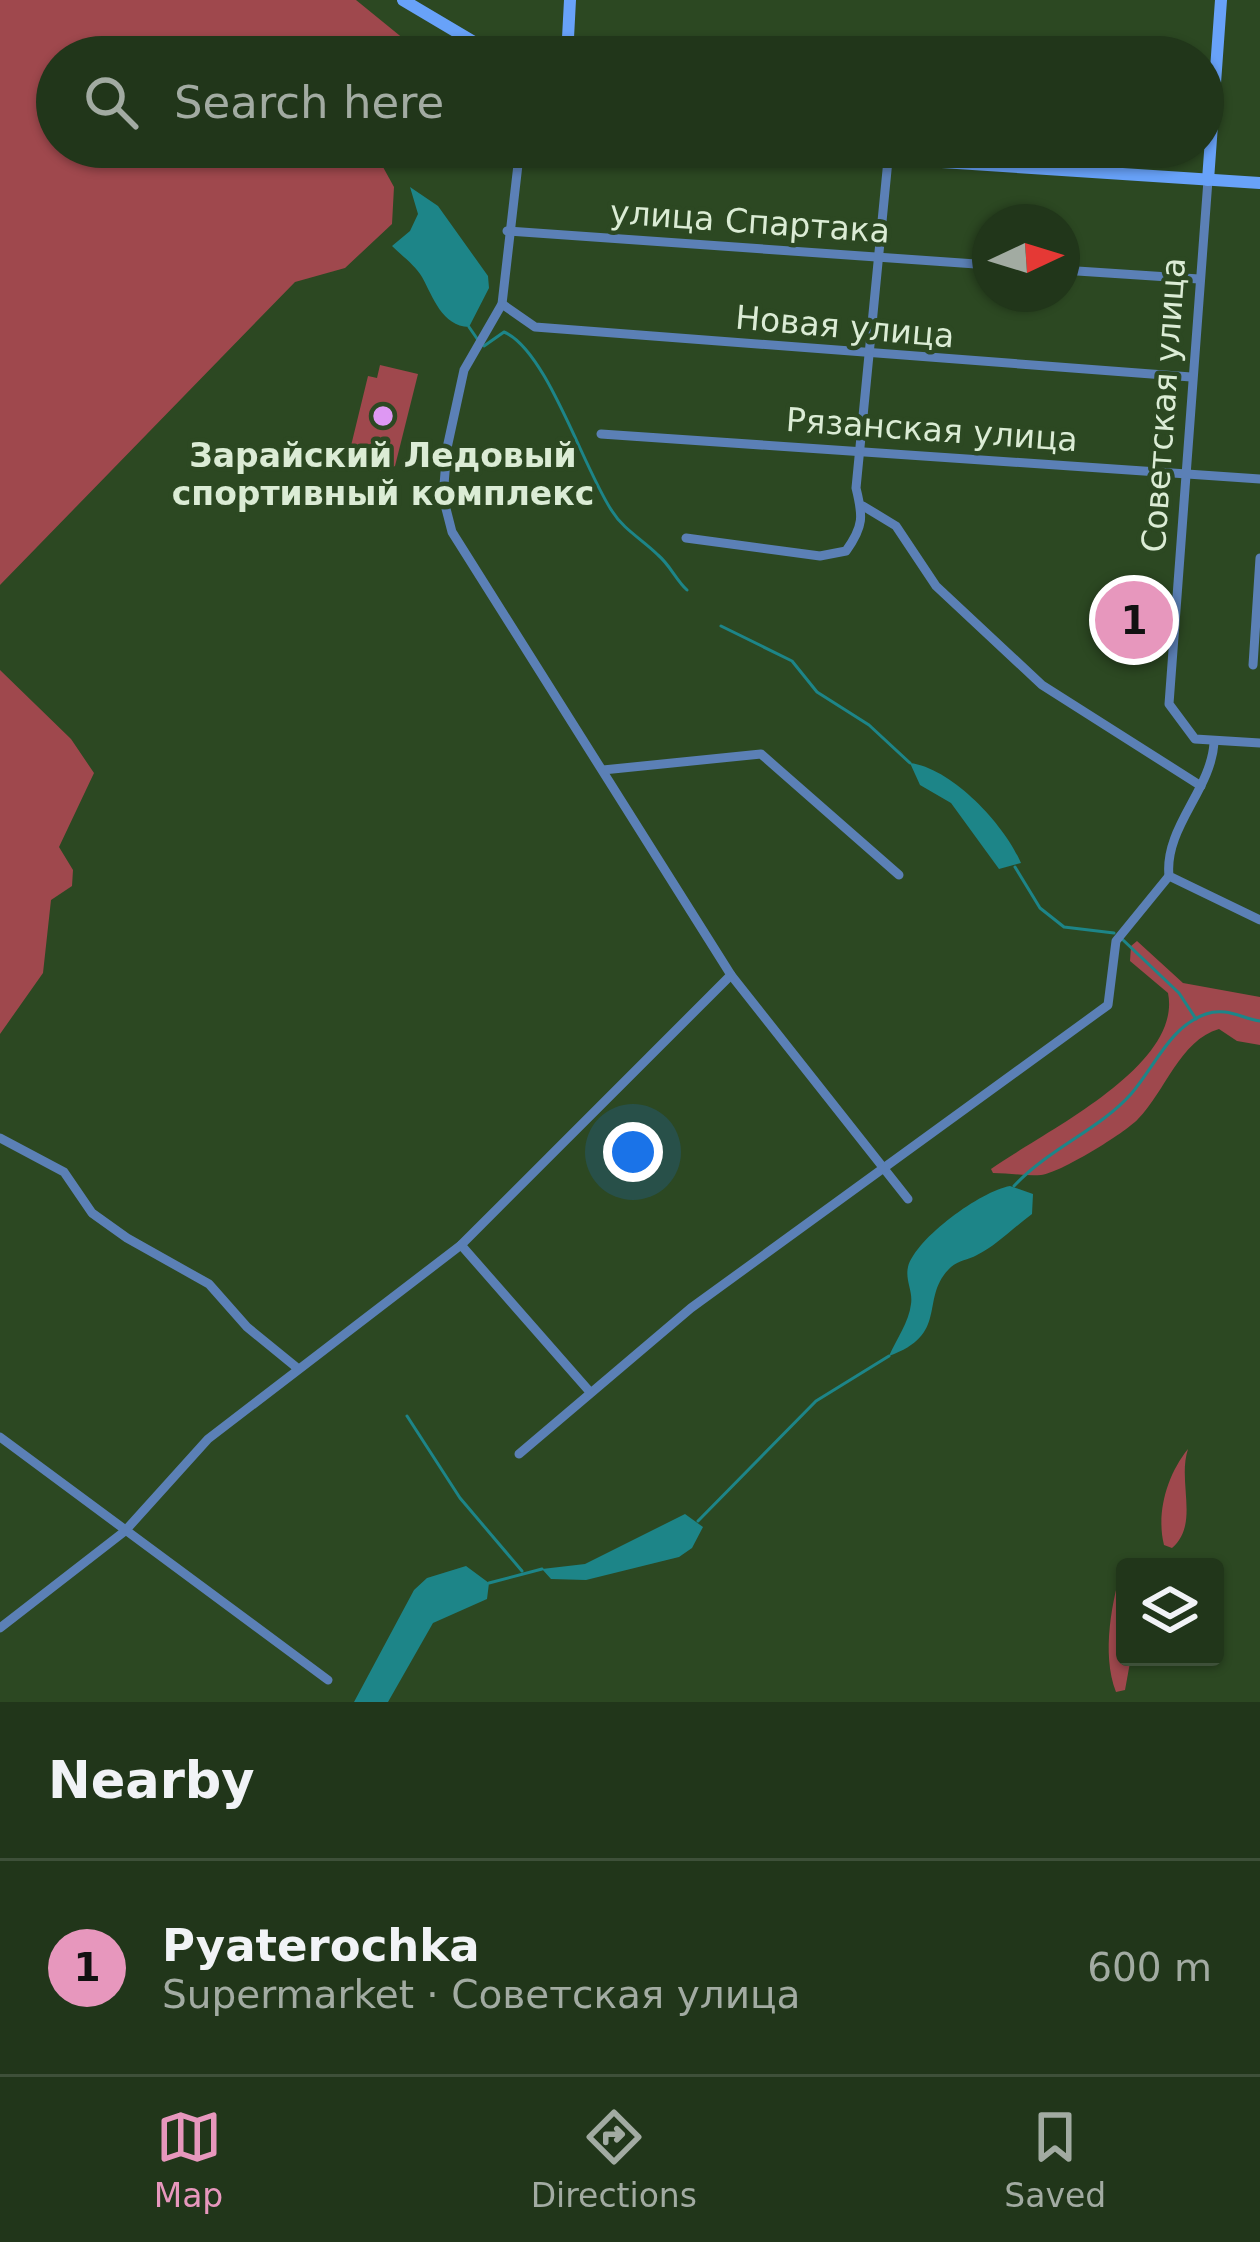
<!DOCTYPE html>
<meta charset="utf-8">
<style>
:root{--surface:#21361a;--page:#2d4127;--text:#f1f3f6;--muted:#a2aba2;--line:#3e5039;--accent:#e797bd}
body{margin:0;font-family:"DejaVu Sans",sans-serif;background:var(--page);color:var(--text)}
.controls{position:absolute;right:36px;bottom:36px;display:grid;overflow:hidden;border-radius:12px;box-shadow:0 3px 9px #0004}
.controls button{width:108px;height:108px;display:grid;place-items:center;padding:0;border:0;border-bottom:3px solid var(--line);background:var(--surface);color:var(--text);font:60px sans-serif}
.compass{position:absolute;left:972px;top:204px;width:108px;height:108px;border-radius:50%;background:var(--surface);box-shadow:0 3px 9px #0004;rotate:86deg}
.you{position:absolute;left:633px;top:1152px;width:42px;height:42px;margin:-30px;border:9px solid #fff;border-radius:50%;background:#1a73e8;box-shadow:0 0 0 18px #1a73e833}
.badge{display:grid;place-items:center;width:78px;height:78px;border-radius:50%;background:var(--accent);color:#111;font-size:39px;font-weight:700}
.pin{position:absolute;translate:-50% -50%;border:6px solid #fff;box-shadow:0 3px 12px #0006}
.list{margin:0;padding:0;list-style:none}
h2{display:flex;justify-content:space-between;align-items:center;height:156px;margin:0;padding:0 48px;font-size:51px}
h2 small{font-size:39px;font-weight:400;color:var(--muted)}
.list li{display:grid;grid-template-columns:78px 1fr auto;gap:36px;align-items:center;box-sizing:border-box;height:216px;padding:0 48px;border-top:3px solid var(--line)}
.list b{display:block;font-size:45px;white-space:nowrap}
.list p{margin:0;font-size:39px;white-space:nowrap;color:var(--muted)}
.list em{font-size:39px;font-style:normal;color:var(--muted)}
.icon{flex:none;width:66px;height:66px;fill:none;stroke:currentColor;stroke-width:2;stroke-linecap:round;stroke-linejoin:round}
.map{position:relative;flex:none;width:1260px;height:1702px;overflow:hidden}
.search{position:absolute;background:var(--surface);box-shadow:0 3px 9px #0004;left:36px;right:36px;top:36px;height:132px;display:flex;align-items:center;gap:30px;box-sizing:border-box;padding:0 42px;border-radius:66px;color:var(--muted);font-size:45px}
.sheet{height:372px;background:var(--surface)}
nav{display:flex;justify-content:space-around;align-items:center;box-sizing:border-box;height:168px;border-top:3px solid var(--line);background:var(--surface);font-size:33px;color:var(--muted)}
nav a{display:grid;justify-items:center;gap:6px}
nav .on{color:var(--accent)}
.map>svg:first-child{display:block}
.green{fill:#9f484d}
.water{fill:#1d8588}
.lines{fill:none;stroke-linecap:round;stroke-linejoin:round}
.stream{stroke:#1d8588;stroke-width:3}
.street{stroke:#5b80b6;stroke-width:9}
.secondary{stroke:#68a2f9;stroke-width:12}
.poi-dot{fill:#de98f3;stroke:#2c4822;stroke-width:4.5}
.labels{text-anchor:middle;stroke-width:9;stroke-linejoin:round;paint-order:stroke}
.street-label{font-size:33px;fill:#dbecd5;stroke:#2c4822}
.poi-label{font-size:33px;font-weight:bold;fill:#dbecd5;stroke:#2c4822}
</style>
<div class="map">
<svg width="1260" height="1702" viewBox="0 0 1260 1702">
<rect width="100%" height="100%" fill="#2c4822"/>
<g class="green">
<path d="M0 0H356L426 57H57V147H372L394 187 392 224 345 268 295 282 0 585Z"/>
<path d="M380 365 418 374 395 466 385 471 357 467 349 454 368 376 377 378Z"/>
<path d="M0 670 71 739 94 773 59 847 73 870 72 886 51 900 43 973 0 1034Z"/>
<path d="M1137 941 1183 983 1260 997V1045L1237 1041 1219 1029C1180 1040 1165 1092 1138 1119 1125 1133 1060 1173 1041 1175 1025 1176 1009 1173 993 1173L991 1169C1041 1133 1183 1067 1168 993L1130 961 1131 946Z"/>
<path d="M1188 1449C1177 1482 1200 1524 1172 1548L1164 1545C1156 1513 1167 1475 1188 1449Z"/>
<path d="M1135 1559 1134 1567H1125V1657H1131L1125 1690 1116 1692C1101 1653 1112 1600 1124 1560Z"/>
</g>
<g class="water">
<path d="M410 187 438 206 488 276 489 288 469 327C442 326 433 297 422 277 415 265 402 256 392 246L410 231 418 214Z"/>
<path d="M910 763C952 768 1005 825 1021 863L999 869 951 803 920 785Z"/>
<path d="M1010 1186 1033 1194 1032 1214C1014 1227 997 1245 977 1255 968 1260 959 1260 951 1267 918 1298 951 1334 889 1356 896 1340 909 1322 911 1304 913 1291 905 1280 908 1267 916 1238 981 1191 1010 1186Z"/>
<path d="M685 1514 703 1527 692 1548 679 1557 586 1580 551 1579 542 1569 585 1564Z"/>
<path d="M466 1566 489 1583 487 1599 433 1623 388 1702H354L414 1590 427 1578Z"/>
</g>
<g class="lines">
<g class="stream">
<path d="M469 327 478 340"/>
<path d="M484 346 504 332C547 350 583 468 612 511 623 529 643 540 658 555 670 565 676 580 687 590"/>
<path d="M721 626 792 661 817 692 869 725 910 763"/>
<path d="M1015 867 1040 908 1064 927 1114 933"/>
<path d="M1122 939 1179 993 1196 1019"/>
<path d="M1014 1186C1048 1149 1100 1129 1131 1094 1154 1068 1170 1026 1206 1014 1226 1007 1241 1018 1260 1021"/>
<path d="M407 1416 460 1498 522 1571"/>
<path d="M698 1521 816 1401 889 1356"/>
<path d="M489 1583 542 1569"/>
</g>
<g class="street">
<path d="M520 147 502 304 464 370 447 448 443 497 452 532 731 975 908 1199"/>
<path d="M1208 180 1169 704 1195 739 1260 743"/>
<path d="M507 231 990 265"/>
<path d="M1062 270 1199 279"/>
<path d="M502 304 535 327 1191 377"/>
<path d="M601 434 1260 479"/>
<path d="M863 506 896 526 936 586 1042 685 1201 786"/>
<path d="M686 538 820 556 846 551C864 526 863 516 856 488L888 160"/>
<path d="M1253 665 1260 558"/>
<path d="M1214 743C1211 790 1164 828 1169 876L1260 920"/>
<path d="M603 770 761 754 899 875"/>
<path d="M0 1138 64 1172 92 1213 127 1238 209 1284 247 1327 296 1367"/>
<path d="M461 1245 590 1392"/>
<path d="M0 1437 328 1680"/>
<path d="M519 1454 691 1308 1108 1005 1116 941 1169 876"/>
<path d="M0 1628 125 1531 208 1439 461 1245 731 975"/>
</g>
<g class="secondary">
<path d="M403 0 499 57"/>
<path d="M567 57 570 0"/>
<path d="M713 147 1260 183"/>
<path d="M1208 180 1221 0"/>
</g>
</g>
<circle class="poi-dot" cx="383" cy="416" r="12"/>
<g class="labels">
<g class="street-label">
<text transform="translate(750 221) rotate(4)" y="12">улица Спартака</text>
<text transform="translate(845 326) rotate(5)" y="12">Новая улица</text>
<text transform="translate(1163 405) rotate(-86)" y="12">Советская улица</text>
<text transform="translate(932 429) rotate(4)" y="12">Рязанская улица</text>
</g>
<g class="poi-label">
<text x="383" y="467">Зарайский Ледовый<tspan x="383" dy="38">спортивный комплекс</tspan></text>
</g>
</g>
</svg>
<div class="controls">
<button><svg class="icon" aria-label="layers" viewBox="0 0 24 24"><path d="M12 4l9 5-9 5-9-5zM3 14l9 5 9-5"/></svg></button>
</div>
<svg class="compass" viewBox="-18 -18 36 36"><path d="M0-13l5 13h-10z" fill="#e53935"/><path d="M0 13l5-13h-10z" fill="#a2aba2"/></svg>
<div class="you"></div>
<div class="pin badge" style="left:1134px;top:620px">1</div>
<div class="search"><svg class="icon" aria-label="search" viewBox="0 0 24 24"><circle cx="10" cy="10" r="6"/><path d="M15 15l6 6"/></svg>Search here</div>
</div>
<section class="sheet">
<h2>Nearby<small></small></h2>
<ul class="list">
<li><span class="badge">1</span><div><b>Pyaterochka</b><p>Supermarket · Советская улица</p></div><em>600 m</em></li>
</ul>
</section>
<nav>
<a class="on"><svg class="icon" aria-label="map" viewBox="0 0 24 24"><path d="M3 6l6-2 6 2 6-2v14l-6 2-6-2-6 2zM9 4v14M15 6v14"/></svg>Map</a>
<a><svg class="icon" aria-label="directions" viewBox="0 0 24 24"><path d="M12 3l9 9-9 9-9-9zM9 14v-3h6M13 9l2 2-2 2"/></svg>Directions</a>
<a><svg class="icon" aria-label="saved" viewBox="0 0 24 24"><path d="M7 4h10v16l-5-4-5 4z"/></svg>Saved</a>
</nav>
